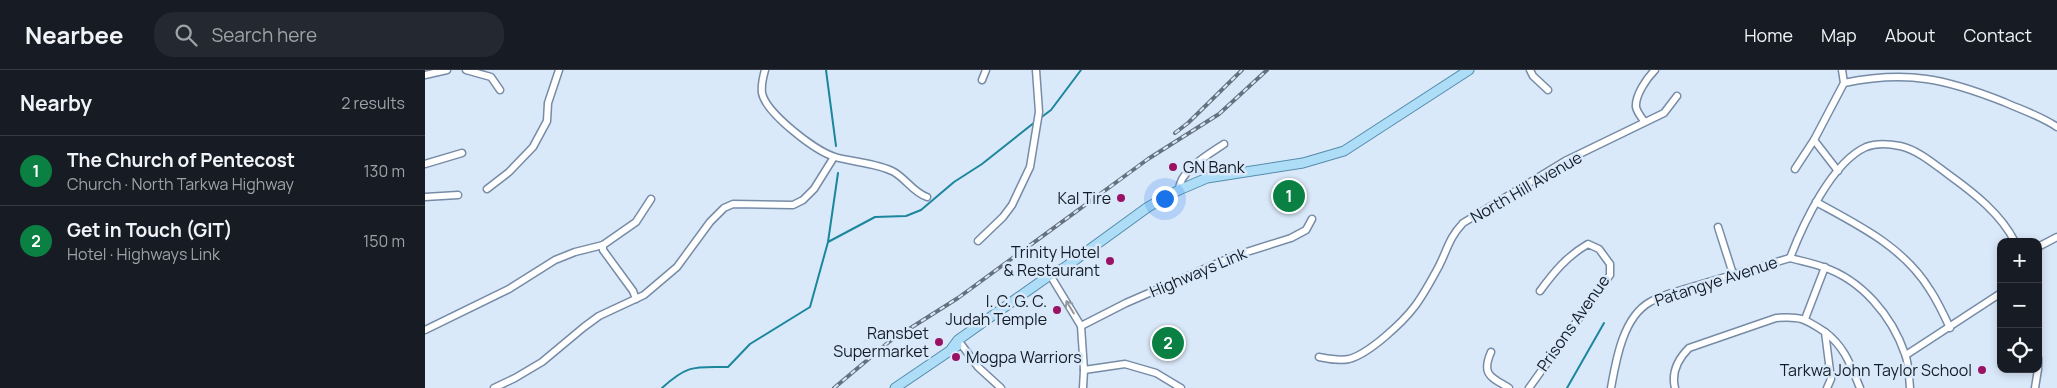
<!DOCTYPE html>
<meta charset="utf-8">
<style>
:root{--surface:#171b24;--page:#242831;--text:#f1f3f6;--muted:#9ea1a6;--line:#363941;--accent:#0b8043}
body{margin:0;font-family:Manrope,sans-serif;background:var(--page);color:var(--text)}
.controls{position:absolute;right:15px;bottom:15px;display:grid;overflow:hidden;border-radius:10px;box-shadow:0 2px 8px #0003}
.controls button{width:45px;height:45px;display:grid;place-items:center;padding:0;border:0;border-bottom:1px solid var(--line);background:var(--surface);color:var(--text);font:25px sans-serif}
.you{position:absolute;left:739px;top:128px;width:18px;height:18px;margin:-12px;border:4px solid #fff;border-radius:50%;background:#1a73e8;box-shadow:0 0 0 8px #1a73e833}
.badge{display:grid;place-items:center;width:32px;height:32px;border-radius:50%;background:var(--accent);color:#fff;font-size:16px;font-weight:700}
.pin{position:absolute;translate:-50% -50%;border:2px solid #fff;box-shadow:0 1px 5px #0006}
.list{margin:0;padding:0;list-style:none}
h2{display:flex;justify-content:space-between;align-items:center;height:65px;margin:0;padding:0 20px;font-size:21px}
h2 small{font-size:16px;font-weight:400;color:var(--muted)}
.list li{display:grid;grid-template-columns:32px 1fr auto;gap:15px;align-items:center;box-sizing:border-box;height:70px;padding:0 20px;border-top:1px solid var(--line)}
.list b{display:block;font-size:19px;white-space:nowrap}
.list p{margin:0;font-size:16px;white-space:nowrap;color:var(--muted)}
.list em{font-size:16px;font-style:normal;color:var(--muted)}
.icon{flex:none;width:28px;height:28px;fill:none;stroke:currentColor;stroke-width:2;stroke-linecap:round;stroke-linejoin:round}
.map{position:relative;flex:none;width:1632px;height:318px;overflow:hidden}
header{display:flex;align-items:center;gap:30px;box-sizing:border-box;height:70px;padding:0 25px;background:var(--surface);border-bottom:1px solid var(--line)}
header strong{font-size:24px}
nav{display:flex;gap:28px;margin-inline-start:auto;font-size:18px}
.search{width:350px;height:45px;background:var(--page);display:flex;align-items:center;gap:12px;box-sizing:border-box;padding:0 18px;border-radius:20px;color:var(--muted);font-size:19px}
main{display:flex}
aside{flex:1;background:var(--surface)}
.map>svg:first-child{display:block}
.lines{fill:none;stroke-linecap:round;stroke-linejoin:round}
.stream{stroke:#1b869c;stroke-width:2}
.minor-casing{stroke:#768ba6;stroke-width:9}
.major-casing{stroke:#558cab;stroke-width:11}
.minor{stroke:#fff;stroke-width:6}
.major{stroke:#aeddf7;stroke-width:9}
.rail-casing{stroke:#66717e;stroke-width:4}
.rail{stroke:#dae9fa;stroke-width:2;stroke-dasharray:5.5;stroke-linecap:butt}
.oneway{stroke:#95999e}
.poi-dot{fill:#9a1264;stroke:#dae9fa;stroke-width:2}
.labels{text-anchor:middle;stroke-width:5;stroke-linejoin:round;paint-order:stroke}
.poi-label{font-size:16px;fill:#141d27;stroke:#dae9fa;text-anchor:end}
.street-label{font-size:16px;fill:#141d27;stroke:#dae9fa}
</style>
<header>
<strong>Nearbee</strong>
<div class="search"><svg class="icon" aria-label="search" viewBox="0 0 24 24"><circle cx="10" cy="10" r="6"/><path d="M15 15l6 6"/></svg>Search here</div>
<nav><a>Home</a><a>Map</a><a>About</a><a>Contact</a></nav>
</header>
<main>
<aside>
<h2>Nearby<small>2 results</small></h2>
<ul class="list">
<li><span class="badge">1</span><div><b>The Church of Pentecost</b><p>Church · North Tarkwa Highway</p></div><em>130 m</em></li>
<li><span class="badge">2</span><div><b>Get in Touch (GIT)</b><p>Hotel · Highways Link</p></div><em>150 m</em></li>
</ul>
</aside>
<div class="map">
<svg width="1632" height="318" viewBox="0 0 1632 318">
<rect width="100%" height="100%" fill="#dae9fa"/>
<g class="lines">
<g class="stream">
<path d="M401 0 411 76"/>
<path d="M614 49 626 40 656 0"/>
<path d="M403 172 450 147 481 146 496 140 529 112 557 94 610 52"/>
<path d="M237 318C263 294 270 297 303 297L325 274 385 237 403 172 413 103"/>
<path d="M1142 318 1179 253"/>
</g>
<defs>
<g id="minor">
<path d="M41 0 66 7 75 20"/>
<path d="M340 0C338 7 336 15 337 23 341 43 390 81 410 87 427 92 453 93 469 102 481 109 489 123 502 127"/>
<path d="M1105 0 1108 6 1123 20"/>
<path d="M0 5 22 0"/>
<path d="M557 10 561 0"/>
<path d="M1419 13C1483 0 1521 9 1579 32 1597 40 1616 46 1632 57"/>
<path d="M1219 51C1216 47 1212 42 1211 37 1210 25 1222 8 1230 0"/>
<path d="M0 94 37 83"/>
<path d="M1370 99 1389 70"/>
<path d="M1413 101 1389 70 1419 13 1417 0"/>
<path d="M62 119 84 102 108 77 122 51 123 33 134 0"/>
<path d="M754 120C754 101 784 84 799 74"/>
<path d="M0 127 33 125"/>
<path d="M1391 132C1433 155 1479 177 1505 220 1513 232 1519 245 1525 258"/>
<path d="M1293 157 1308 204"/>
<path d="M553 171 578 147 587 135 605 97 614 42 611 0"/>
<path d="M1613 177 1632 167"/>
<path d="M1365 188C1378 154 1407 92 1441 77 1451 73 1465 74 1475 76 1493 80 1509 94 1524 105 1549 123 1576 144 1590 172"/>
<path d="M1365 188C1376 191 1388 193 1398 197 1437 210 1467 246 1480 284 1484 294 1484 307 1485 318"/>
<path d="M625 205 656 256 659 300 658 318"/>
<path d="M211 229 208 221 178 180V175L211 152 226 129"/>
<path d="M1380 249 1400 197"/>
<path d="M656 256 701 233 809 186 866 168 881 160 887 149"/>
<path d="M0 260 84 219 130 190 150 182 178 175"/>
<path d="M1400 262C1420 277 1426 296 1435 318"/>
<path d="M533 270 553 297 576 318"/>
<path d="M1066 282C1056 305 1066 307 1084 318"/>
<path d="M1481 285 1576 223"/>
<path d="M894 287C905 289 914 291 924 289 944 284 978 252 990 236 999 224 1007 209 1014 196 1023 178 1024 168 1038 153L1140 91 1239 43 1252 26"/>
<path d="M1613 288V296"/>
<path d="M659 300 700 294 731 303 756 318"/>
<path d="M69 318 90 308 117 292 159 257 174 246 219 225 252 197 285 152 299 138 308 134 368 135 378 130 389 119 409 87"/>
<path d="M1104 318 1185 205V194L1174 179 1163 174C1142 186 1129 202 1115 221"/>
<path d="M1186 318C1191 290 1198 247 1225 232 1230 229 1237 227 1243 224L1365 188"/>
<path d="M1250 318C1246 302 1253 289 1264 278L1351 248C1376 246 1380 249 1400 262L1406 309 1402 318"/>
<path d="M1610 318 1613 299"/>
</g>
<g id="major">
<path d="M527 278 533 270 625 205 639 198 723 137 754 120 782 108 878 93 919 81 1044 0"/>
<path d="M470 318 532 276"/>
</g>
</defs>
<use href="#minor" class="minor-casing"/>
<use href="#major" class="major-casing"/>
<use href="#minor" class="minor"/>
<use href="#major" class="major"/>
<defs>
<g id="rail">
<path d="M750 63 763 53 817 0"/>
<path d="M409 318 465 271 533 228 723 89 794 44 842 0"/>
</g>
</defs>
<use href="#rail" class="rail-casing"/>
<use href="#rail" class="rail"/>
</g>
<defs><path id="oneway-shaft" d="M-6 0H5M1.5-3L5.5 0L1.5 3" fill="none" stroke-width="1.6" stroke-linecap="round" stroke-linejoin="round" transform="scale(1.25)"/></defs>
<use class="oneway" href="#oneway-shaft" transform="translate(645 237) rotate(-121)"/>
<g class="poi-dot">
<circle cx="748" cy="97" r="5"/>
<circle cx="696" cy="128" r="5"/>
<circle cx="685" cy="191" r="5"/>
<circle cx="632" cy="240" r="5"/>
<circle cx="514" cy="272" r="5"/>
<circle cx="531" cy="287" r="5"/>
<circle cx="1557" cy="300" r="5"/>
</g>
<g class="labels">
<g class="poi-label">
<text x="758" y="103" text-anchor="start">GN Bank</text>
<text x="686" y="134">Kal Tire</text>
<text x="675" y="188">Trinity Hotel<tspan x="675" dy="18">&amp; Restaurant</tspan></text>
<text x="622" y="237">I. C. G. C.<tspan x="622" dy="18">Judah Temple</tspan></text>
<text x="504" y="269">Ransbet<tspan x="504" dy="18">Supermarket</tspan></text>
<text x="541" y="293" text-anchor="start">Mogpa Warriors</text>
<text x="1547" y="306">Tarkwa John Taylor School</text>
</g>
<g class="street-label">
<text transform="translate(1101 117) rotate(-30)" y="6">North Hill Avenue</text>
<text transform="translate(773 202) rotate(-23)" y="6">Highways Link</text>
<text transform="translate(1291 211) rotate(-18)" y="6">Patangye Avenue</text>
<text transform="translate(1148 253) rotate(-55)" y="6">Prisons Avenue</text>
</g>
</g>
</svg>
<div class="controls">
<button>+</button>
<button>−</button>
<button><svg class="icon" aria-label="locate" viewBox="0 0 24 24"><circle cx="12" cy="12" r="6"/><path d="M12 2v4M12 18v4M2 12h4M18 12h4"/></svg></button>
</div>
<div class="you"></div>
<div class="pin badge" style="left:864px;top:126px">1</div>
<div class="pin badge" style="left:743px;top:273px">2</div>
</div>
</main>
